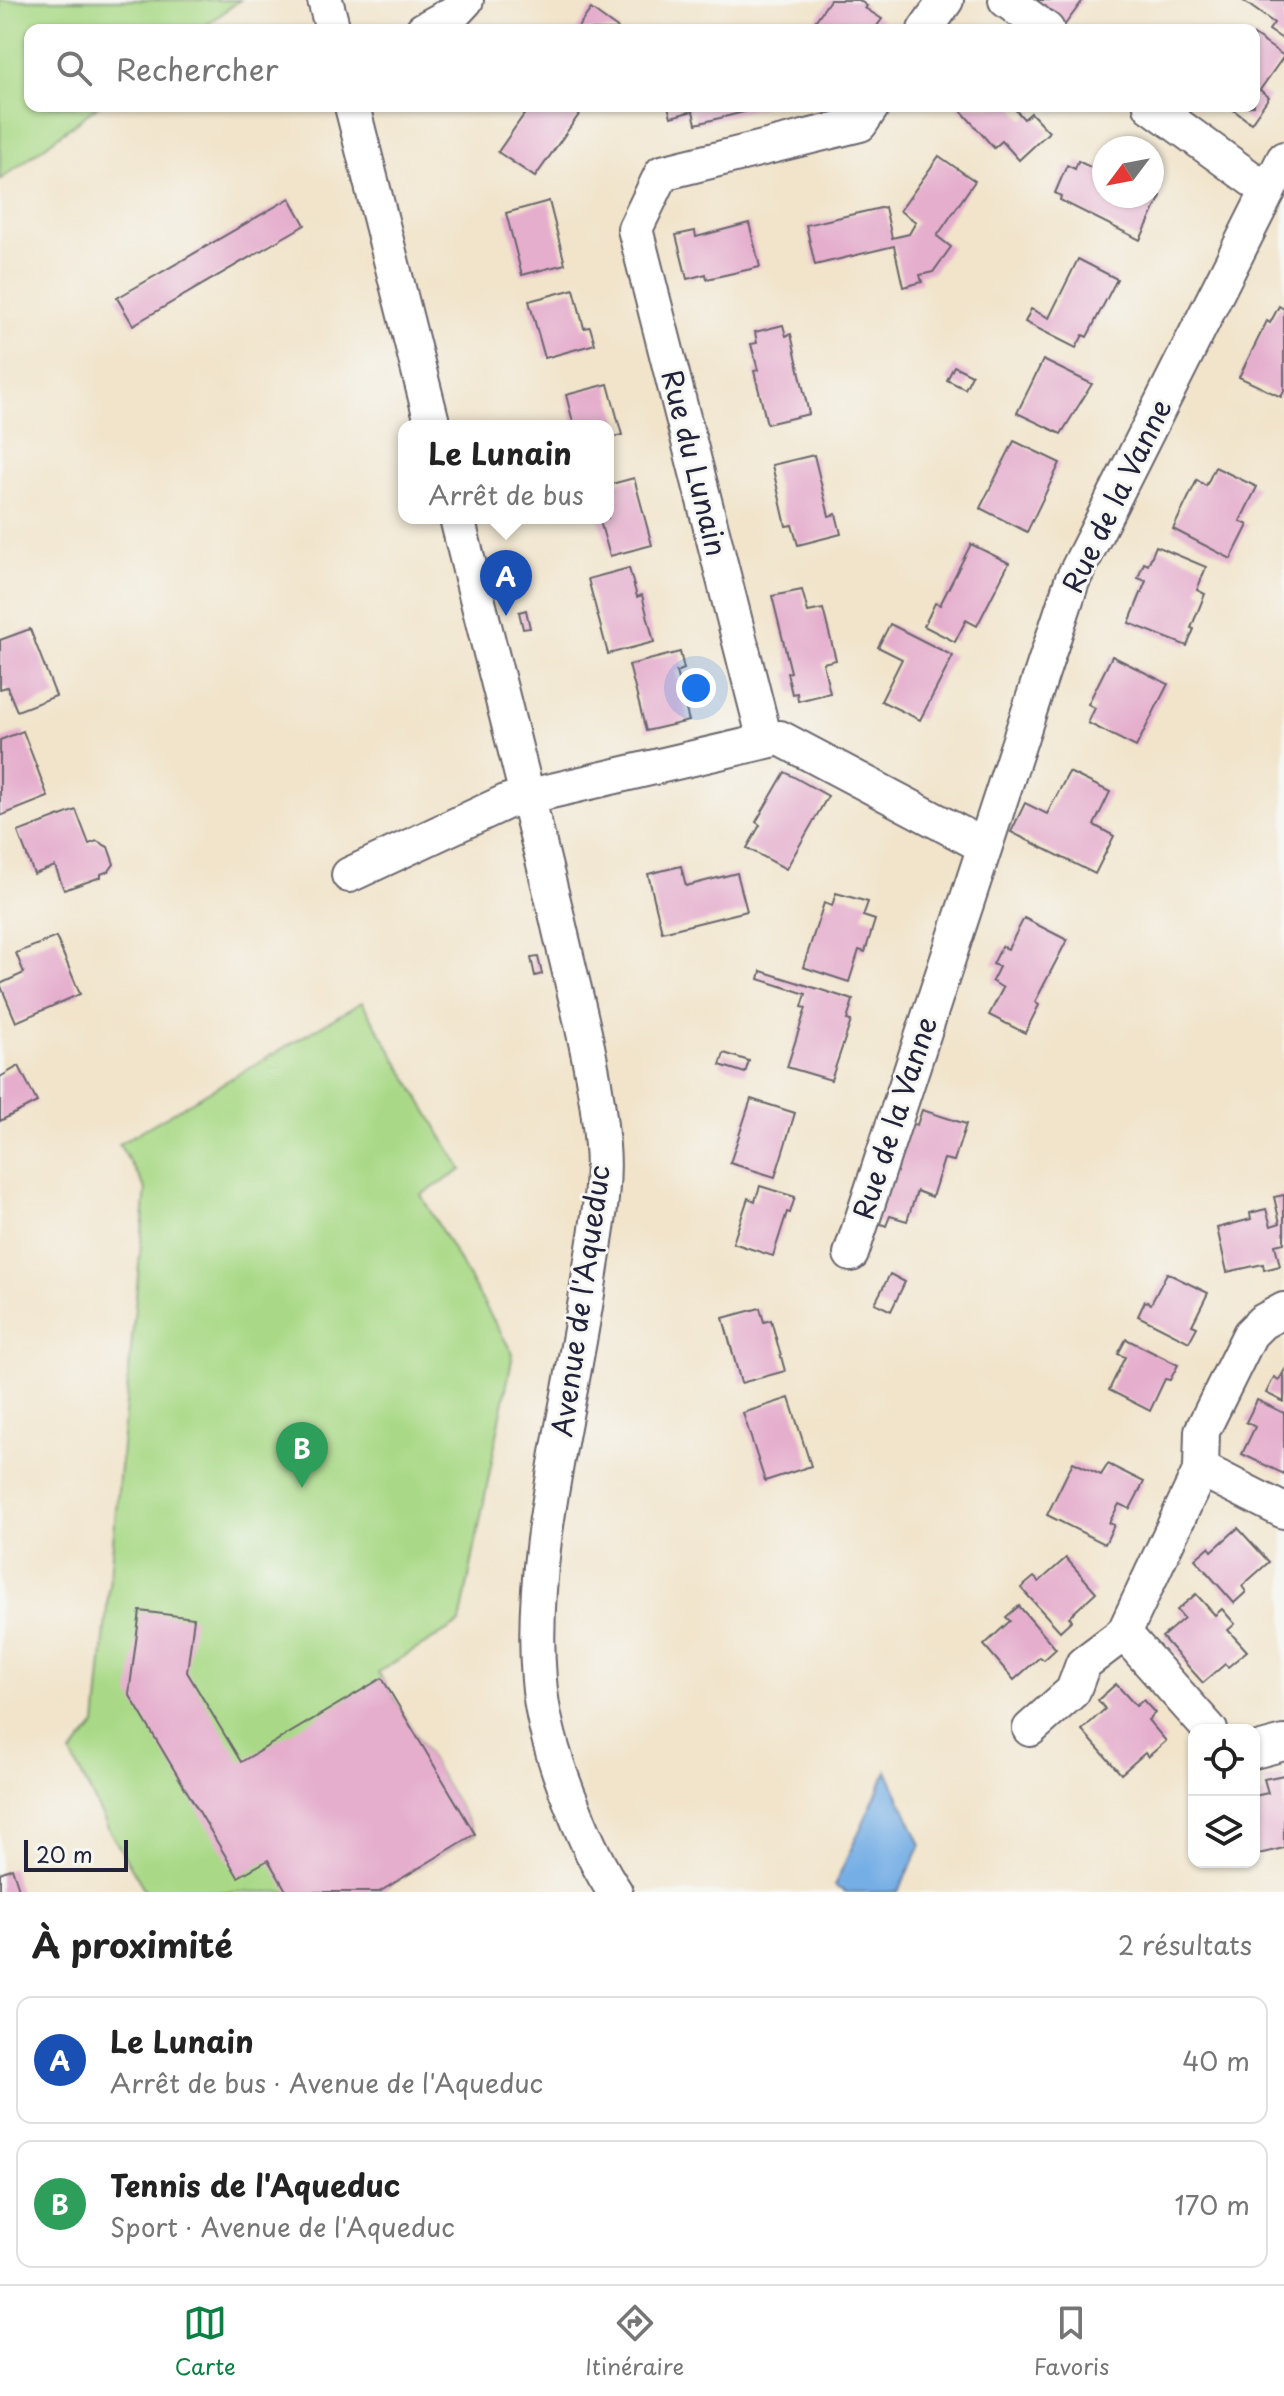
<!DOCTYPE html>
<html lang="fr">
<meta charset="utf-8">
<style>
:root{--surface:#fff;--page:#f2f2f2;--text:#222;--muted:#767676;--line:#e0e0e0;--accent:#0b8043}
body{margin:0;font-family:"Playpen Sans",sans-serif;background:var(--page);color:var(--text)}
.controls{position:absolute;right:24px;bottom:24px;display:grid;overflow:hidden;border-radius:16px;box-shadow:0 2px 6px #0004}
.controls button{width:72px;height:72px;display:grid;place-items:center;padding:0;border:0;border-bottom:2px solid var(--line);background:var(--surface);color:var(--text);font:40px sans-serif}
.compass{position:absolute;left:1092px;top:136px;width:72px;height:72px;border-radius:50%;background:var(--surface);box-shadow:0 2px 6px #0004;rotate:238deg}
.scale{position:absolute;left:24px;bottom:20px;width:104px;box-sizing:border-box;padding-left:8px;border:4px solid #22223b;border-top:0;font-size:22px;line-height:28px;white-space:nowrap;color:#22223b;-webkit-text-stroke:6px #f6f6f2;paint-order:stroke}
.you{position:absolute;left:696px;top:688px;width:28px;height:28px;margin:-20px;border:6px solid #fff;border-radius:50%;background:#1a73e8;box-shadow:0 0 0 12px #1a73e833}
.badge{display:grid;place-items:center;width:52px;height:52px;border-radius:50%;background:var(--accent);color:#fff;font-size:26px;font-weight:700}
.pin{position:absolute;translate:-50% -66px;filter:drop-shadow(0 2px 4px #0008)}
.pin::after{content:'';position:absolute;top:42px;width:28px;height:24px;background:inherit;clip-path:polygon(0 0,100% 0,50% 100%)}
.popup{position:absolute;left:398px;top:420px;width:216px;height:104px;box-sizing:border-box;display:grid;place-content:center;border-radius:16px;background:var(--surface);filter:drop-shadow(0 2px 6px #0005);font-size:26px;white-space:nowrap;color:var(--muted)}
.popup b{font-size:30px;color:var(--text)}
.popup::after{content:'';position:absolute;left:50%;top:100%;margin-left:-16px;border:16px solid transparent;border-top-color:var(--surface)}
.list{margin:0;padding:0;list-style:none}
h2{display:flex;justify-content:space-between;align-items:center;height:104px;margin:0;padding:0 32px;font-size:34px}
h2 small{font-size:26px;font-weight:400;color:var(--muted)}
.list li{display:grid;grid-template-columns:52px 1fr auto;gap:24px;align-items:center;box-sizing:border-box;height:128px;margin:0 16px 16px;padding:0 16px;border:2px solid var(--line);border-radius:16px}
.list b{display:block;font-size:30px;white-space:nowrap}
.list p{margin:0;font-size:26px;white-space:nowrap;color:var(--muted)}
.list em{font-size:26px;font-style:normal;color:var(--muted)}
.icon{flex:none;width:44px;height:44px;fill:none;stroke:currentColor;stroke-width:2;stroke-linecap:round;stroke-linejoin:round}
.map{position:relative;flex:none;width:1284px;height:1892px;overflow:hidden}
.search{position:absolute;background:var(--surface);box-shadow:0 2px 6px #0004;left:24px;right:24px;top:24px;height:88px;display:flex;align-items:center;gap:20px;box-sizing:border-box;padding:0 28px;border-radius:16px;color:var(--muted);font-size:30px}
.sheet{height:392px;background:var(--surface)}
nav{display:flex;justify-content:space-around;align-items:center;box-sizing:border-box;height:112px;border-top:2px solid var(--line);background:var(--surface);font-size:22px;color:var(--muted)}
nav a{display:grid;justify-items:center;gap:4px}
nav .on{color:var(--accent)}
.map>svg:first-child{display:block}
.green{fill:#a9d986;stroke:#667e60;stroke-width:2}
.water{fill:#75aee5;stroke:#4c6890;stroke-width:2}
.building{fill:#e5aecd}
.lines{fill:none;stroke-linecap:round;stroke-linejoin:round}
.street-casing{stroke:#6a666d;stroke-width:38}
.street{stroke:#fff;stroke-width:34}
.labels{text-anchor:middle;stroke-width:6;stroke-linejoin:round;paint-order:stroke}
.street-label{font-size:28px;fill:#22223b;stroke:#f6f6f2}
</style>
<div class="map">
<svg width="1284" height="1892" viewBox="0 0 1284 1892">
<rect width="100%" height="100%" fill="#f6f6f2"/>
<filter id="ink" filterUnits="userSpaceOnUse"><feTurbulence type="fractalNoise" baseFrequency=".0125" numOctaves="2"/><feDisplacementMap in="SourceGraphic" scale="16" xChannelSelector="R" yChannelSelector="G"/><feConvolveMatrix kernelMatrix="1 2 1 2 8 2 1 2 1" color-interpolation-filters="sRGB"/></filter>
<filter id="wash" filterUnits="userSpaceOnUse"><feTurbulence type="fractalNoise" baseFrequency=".006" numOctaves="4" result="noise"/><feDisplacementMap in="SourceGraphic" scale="32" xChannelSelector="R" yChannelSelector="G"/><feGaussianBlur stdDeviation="1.8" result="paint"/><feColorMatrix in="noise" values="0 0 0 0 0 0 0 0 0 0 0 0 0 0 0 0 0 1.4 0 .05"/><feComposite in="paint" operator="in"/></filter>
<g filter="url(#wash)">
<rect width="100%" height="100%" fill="#f1e4cb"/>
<g class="green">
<path d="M0 0H240L200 30H30V106H98L0 180Z"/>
<path d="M362 1002 462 1170 421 1195 513 1354 460 1623 378 1672 475 1834 378 1892H146L109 1830 71 1754 96 1725 146 1189 119 1144Z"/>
</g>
<path class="water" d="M887 1771 921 1845 898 1892H846L834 1886Z"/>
<g id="blocks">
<g class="building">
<path d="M830 0H859L867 6 865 8 882 19 874 30H809Z"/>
<path d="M1026 0H1083L1064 26Z"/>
<path d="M1242 0H1284V40L1269 30 1274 23Z"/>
<path d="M591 9 620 30H576Z"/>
<path d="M1254 35 1284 56 1260 90 1269 97 1251 123 1228 106H1254Z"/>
<path d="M530 106H585L535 177 498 152Z"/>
<path d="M668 106H764V107L696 124 693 111 671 117Z"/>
<path d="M957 106H1012L1024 119 1031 113 1049 132 1019 160 1002 141 994 148Z"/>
<path d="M939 156 975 181 937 236 951 247 933 272 920 275 922 282 903 287 894 246 815 265 806 225 885 207 892 238 909 234 916 222 900 211Z"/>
<path d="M1078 161 1096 170 1099 165 1104 167V196H1152V191L1161 196 1140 240 1060 200 1061 196 1055 193 1067 165 1075 169Z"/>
<path d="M290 198 305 225 133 325 117 298Z"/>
<path d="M549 201 565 264 522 275 506 213Z"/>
<path d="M749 223 760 267 707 279 706 274 687 279 676 235 695 231 696 237Z"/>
<path d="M1078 259 1117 279 1087 337 1083 335 1076 348 1025 322 1031 309 1049 318Z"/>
<path d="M574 289 584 328 590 327 595 344 545 358 529 301Z"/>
<path d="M1279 306 1284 309V391L1281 397 1239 377 1267 321 1270 323Z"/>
<path d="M783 325 786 336 791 334 809 414 767 424 754 371 758 370 751 344 757 343 755 332Z"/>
<path d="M1043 360 1092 384 1061 434 1017 413Z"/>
<path d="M954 366 972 375 965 389 947 380Z"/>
<path d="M608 384 622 435 608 438V426H574L566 395Z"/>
<path d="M1014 441 1060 463 1027 532 980 508Z"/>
<path d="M814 455 829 516 836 514 841 534 798 545 792 525 786 526 772 465Z"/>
<path d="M1215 467 1257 487 1240 521 1248 525 1231 559 1173 529 1197 480 1206 486Z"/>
<path d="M634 478 652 545 610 556 599 518H608V485Z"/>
<path d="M971 544 1009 563 977 626 966 620 955 642 924 626 935 603 940 605Z"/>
<path d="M1156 546 1206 567 1197 590 1205 594 1191 628 1194 629 1187 646 1129 623 1146 581 1138 578 1144 563 1148 565Z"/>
<path d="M629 568 637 597 642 595 654 642 608 654 588 579Z"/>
<path d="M802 590 808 612 823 609 836 660 823 663 830 693 798 701 797 693 792 694 787 673 791 672 772 596Z"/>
<path d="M526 610 530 628 523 629 519 612Z"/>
<path d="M890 624 953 656 920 720 881 701 902 659 878 647Z"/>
<path d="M30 629 56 696 17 711 7 687 0 689V640Z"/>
<path d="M680 652 684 669 676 672 689 721 646 731 629 665Z"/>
<path d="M1112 656 1168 684 1136 747 1088 723 1095 708 1088 704Z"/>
<path d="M23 731 48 797 0 816V740Z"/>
<path d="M785 772 828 796 786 869 747 848 760 825 756 822Z"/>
<path d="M1069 772 1110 792 1094 825 1114 836 1095 874 1011 832 1025 803 1047 814Z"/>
<path d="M76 810 89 844 97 841 108 847 114 864 109 871 101 874V877L64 890 55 866 34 874 18 832Z"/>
<path d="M681 866 686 886 737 873 747 911 662 932 648 874Z"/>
<path d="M836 893 868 902 863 916 875 920 865 952 859 950 849 982 803 967 824 903 832 906Z"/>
<path d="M1024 918 1067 940 1035 1002 1039 1005 1025 1033 989 1015 1003 988 992 981 999 967 993 964 1002 946 1008 949Z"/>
<path d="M56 937 80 994 16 1022 0 984 24 973 16 953Z"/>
<path d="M538 957 542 974 535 976 531 958Z"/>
<path d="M761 971 853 1000 847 1020 851 1021 831 1080 787 1067 806 1008 802 1007 806 994 759 979Z"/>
<path d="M724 1053 749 1061 745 1073 720 1065Z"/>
<path d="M19 1066 37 1102 0 1121V1077Z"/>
<path d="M751 1099 795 1113 775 1177 730 1163Z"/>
<path d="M922 1110 966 1124 954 1161 944 1159 932 1197 917 1191 907 1221 890 1216 886 1226 871 1220 902 1120 917 1125Z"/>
<path d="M760 1186 795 1197 790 1213 787 1212 773 1256 733 1243 748 1198 755 1201Z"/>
<path d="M1284 1195V1243L1275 1245 1280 1266 1264 1270 1263 1264 1227 1272 1217 1228 1251 1219 1250 1213 1266 1209 1271 1226 1280 1223 1274 1197Z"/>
<path d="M1167 1273 1208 1293 1192 1325 1197 1327 1189 1342 1138 1316 1145 1301 1151 1304Z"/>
<path d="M890 1274 905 1282 891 1311 875 1303Z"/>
<path d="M760 1308 764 1322 771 1320 785 1371 741 1383 723 1318Z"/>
<path d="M1126 1339 1178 1365 1170 1380 1165 1379 1150 1411 1109 1390 1125 1357 1118 1354Z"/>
<path d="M1284 1371V1402L1266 1393 1274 1377 1279 1380Z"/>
<path d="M789 1398 811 1466 765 1481 743 1413Z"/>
<path d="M1257 1400 1284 1413V1474L1242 1454 1255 1427 1246 1422Z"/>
<path d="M1073 1462 1101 1475 1108 1464 1144 1482 1130 1509 1119 1504 1109 1523 1114 1525 1105 1544 1047 1515Z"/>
<path d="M1238 1528 1269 1562 1242 1586 1246 1592 1234 1603 1195 1559 1209 1547 1212 1551Z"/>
<path d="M1066 1558 1096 1592 1069 1617 1072 1620 1060 1631 1021 1588 1034 1577 1039 1582Z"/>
<path d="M1196 1594 1215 1615 1222 1609 1235 1624 1228 1630 1247 1651 1228 1667 1225 1664 1203 1683 1162 1637 1184 1618 1177 1610Z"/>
<path d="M1019 1606 1056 1649 1044 1660 1040 1657 1014 1680 984 1645 1010 1621 1006 1617Z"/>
<path d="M140 1611 194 1618 187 1672 241 1762 382 1678 475 1834 379 1892H287L268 1860 238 1877 129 1694Z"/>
<path d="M1116 1684 1136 1706 1143 1700 1155 1713 1148 1720 1166 1741 1148 1757 1145 1753 1121 1774 1082 1730 1105 1709 1098 1700Z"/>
<path d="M1284 1775V1848L1254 1855V1796L1268 1793 1264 1779Z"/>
<path d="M12 1868 20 1892H0V1873Z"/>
</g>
</g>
</g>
<g filter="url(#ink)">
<use href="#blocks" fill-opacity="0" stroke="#6a666d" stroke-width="2"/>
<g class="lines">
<defs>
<g id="street">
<path d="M325 0 333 30"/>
<path d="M1006 0 1047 30"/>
<path d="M423 30 454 13 466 0"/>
<path d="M925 30 946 0"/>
<path d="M352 106 433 426"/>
<path d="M1151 106 1268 191"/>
<path d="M457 518C490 651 525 784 557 917 574 993 596 1068 602 1146 606 1190 595 1237 589 1280 571 1409 528 1551 539 1680 542 1724 557 1769 574 1810 585 1838 598 1867 615 1892"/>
<path d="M765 740 635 229 662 173 860 124 872 106"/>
<path d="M349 875 508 801 780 738 984 846"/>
<path d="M851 1254 1072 581 1284 159"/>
<path d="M1201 1469 1284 1511"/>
<path d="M1124 1633 1201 1469 1202 1431 1250 1334 1262 1322 1284 1310"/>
<path d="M1030 1729 1073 1691 1083 1664 1124 1633 1210 1730"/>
<path d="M1254 1751 1284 1743"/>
</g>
</defs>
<use href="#street" class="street-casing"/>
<use href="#street" class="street"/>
</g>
</g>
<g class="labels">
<g class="street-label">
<text transform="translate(694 463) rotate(76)" y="10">Rue du Lunain</text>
<text transform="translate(1117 496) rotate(-64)" y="10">Rue de la Vanne</text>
<text transform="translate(895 1118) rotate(-72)" y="10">Rue de la Vanne</text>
<text transform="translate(581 1301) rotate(-82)" y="10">Avenue de l'Aqueduc</text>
</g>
</g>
</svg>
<div class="controls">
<button><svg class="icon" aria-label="locate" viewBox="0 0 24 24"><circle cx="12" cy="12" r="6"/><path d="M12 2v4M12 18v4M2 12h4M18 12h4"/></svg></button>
<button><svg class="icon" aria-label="layers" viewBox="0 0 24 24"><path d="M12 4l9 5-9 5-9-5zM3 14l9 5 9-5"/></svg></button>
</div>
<svg class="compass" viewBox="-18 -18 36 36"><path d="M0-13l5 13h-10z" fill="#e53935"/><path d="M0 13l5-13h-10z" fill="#767676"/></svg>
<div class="scale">20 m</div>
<div class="you"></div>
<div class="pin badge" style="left:506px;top:616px;background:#1a4fb4">A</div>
<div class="popup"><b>Le Lunain</b>Arrêt de bus</div>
<div class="pin badge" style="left:302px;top:1488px;background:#2e9e5b">B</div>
<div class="search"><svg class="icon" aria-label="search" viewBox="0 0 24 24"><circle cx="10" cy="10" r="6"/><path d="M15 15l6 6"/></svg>Rechercher</div>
</div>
<section class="sheet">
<h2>À proximité<small>2 résultats</small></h2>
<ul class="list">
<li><span class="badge" style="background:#1a4fb4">A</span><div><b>Le Lunain</b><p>Arrêt de bus · Avenue de l'Aqueduc</p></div><em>40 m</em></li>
<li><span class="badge" style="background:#2e9e5b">B</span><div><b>Tennis de l'Aqueduc</b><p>Sport · Avenue de l'Aqueduc</p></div><em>170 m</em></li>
</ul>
</section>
<nav>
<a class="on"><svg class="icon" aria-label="map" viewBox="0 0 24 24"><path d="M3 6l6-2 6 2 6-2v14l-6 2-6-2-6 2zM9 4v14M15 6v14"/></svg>Carte</a>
<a><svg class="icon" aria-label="directions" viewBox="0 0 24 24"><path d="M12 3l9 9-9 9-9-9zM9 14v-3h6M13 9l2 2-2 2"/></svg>Itinéraire</a>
<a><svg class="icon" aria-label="saved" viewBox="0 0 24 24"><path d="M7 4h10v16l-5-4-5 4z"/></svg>Favoris</a>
</nav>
